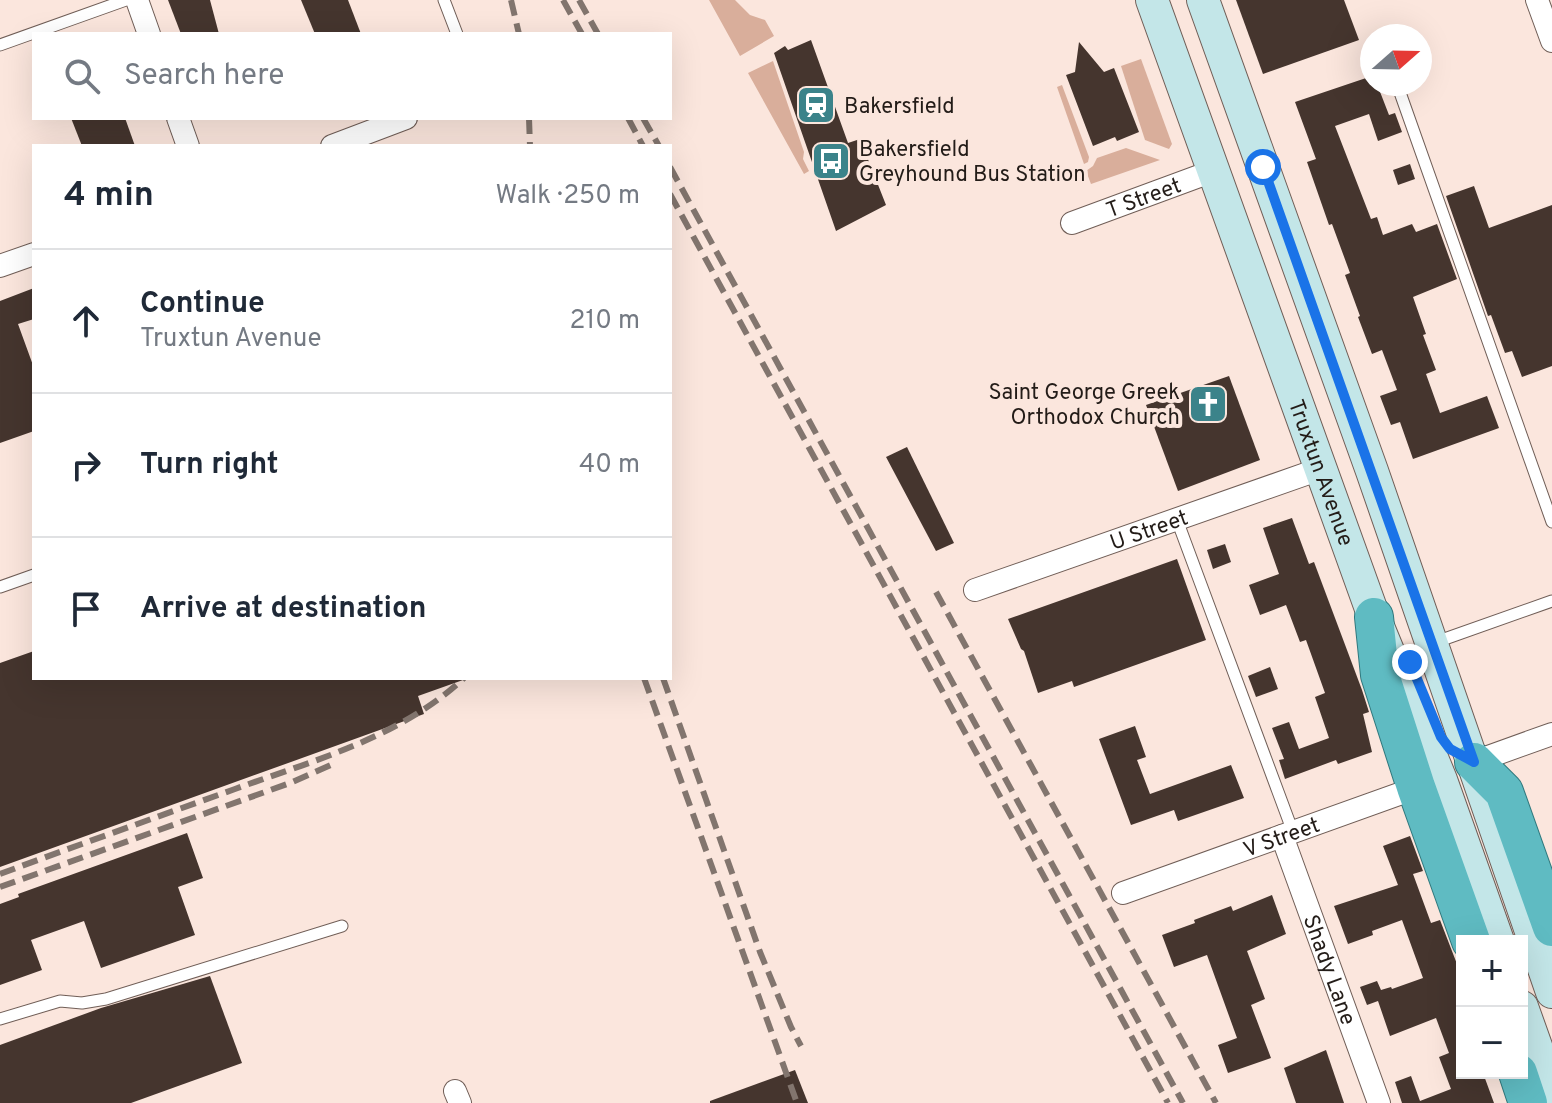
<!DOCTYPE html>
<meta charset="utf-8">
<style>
:root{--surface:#fff;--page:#f2f2f3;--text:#1f2937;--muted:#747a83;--line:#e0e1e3}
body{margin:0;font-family:Overpass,sans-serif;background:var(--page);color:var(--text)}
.controls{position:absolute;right:24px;bottom:24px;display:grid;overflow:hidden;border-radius:0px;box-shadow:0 8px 32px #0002}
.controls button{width:72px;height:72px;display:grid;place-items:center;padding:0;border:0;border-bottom:2px solid var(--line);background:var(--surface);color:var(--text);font:40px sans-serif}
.compass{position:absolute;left:1360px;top:24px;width:72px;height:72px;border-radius:50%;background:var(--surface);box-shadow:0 8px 32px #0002;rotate:70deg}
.stop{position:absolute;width:24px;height:24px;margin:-18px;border:6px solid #1a73e8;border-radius:50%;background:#fff}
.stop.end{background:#1a73e8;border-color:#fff;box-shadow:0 2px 8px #0008}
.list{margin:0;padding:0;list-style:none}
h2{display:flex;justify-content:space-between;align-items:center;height:104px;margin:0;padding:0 32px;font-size:34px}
h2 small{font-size:26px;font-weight:400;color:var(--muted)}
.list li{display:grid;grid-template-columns:52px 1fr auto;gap:24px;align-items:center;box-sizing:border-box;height:144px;padding:0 32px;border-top:2px solid var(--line)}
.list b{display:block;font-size:30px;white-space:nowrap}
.list p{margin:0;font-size:26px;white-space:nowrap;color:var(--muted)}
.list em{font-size:26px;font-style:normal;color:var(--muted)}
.icon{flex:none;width:44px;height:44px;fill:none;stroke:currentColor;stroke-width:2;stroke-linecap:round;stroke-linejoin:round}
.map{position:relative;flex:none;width:1552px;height:1103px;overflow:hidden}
.search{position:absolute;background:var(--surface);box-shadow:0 8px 32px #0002;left:32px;top:32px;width:640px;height:88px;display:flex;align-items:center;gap:20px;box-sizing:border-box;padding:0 28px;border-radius:0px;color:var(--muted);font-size:30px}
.panel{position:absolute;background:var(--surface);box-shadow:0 8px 32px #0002;left:32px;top:144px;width:640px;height:536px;border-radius:0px}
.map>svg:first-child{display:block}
.green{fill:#d9ae9b}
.building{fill:#45352e}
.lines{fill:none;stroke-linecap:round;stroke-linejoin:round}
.service-casing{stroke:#705e57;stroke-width:13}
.minor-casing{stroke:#705e57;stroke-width:24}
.secondary-casing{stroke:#705e57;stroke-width:34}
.trunk-casing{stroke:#30787d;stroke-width:40}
.service{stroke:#fff;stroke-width:11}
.minor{stroke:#fff;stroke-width:22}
.secondary{stroke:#c3e6e8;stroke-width:32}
.trunk{stroke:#5fbbc2;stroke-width:38}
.rail{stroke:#82756e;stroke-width:6;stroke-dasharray:16 8;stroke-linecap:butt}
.route{stroke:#1a73e8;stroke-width:10}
.labels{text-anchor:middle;stroke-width:8;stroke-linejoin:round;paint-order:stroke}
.poi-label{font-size:22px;fill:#231c18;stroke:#fbe6dd;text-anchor:start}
.street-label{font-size:22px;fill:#231c18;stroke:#fbe6dd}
</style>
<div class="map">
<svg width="1552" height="1103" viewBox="0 0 1552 1103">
<rect width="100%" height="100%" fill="#fbe6dd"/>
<g class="green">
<path d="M709 0H735L750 15 765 20 774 36 740 56Z"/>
<path d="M1141 59 1172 144 1169 149 1145 140 1121 66Z"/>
<path d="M773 61 804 152 803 159 809 171 804 174 748 73Z"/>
<path d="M1062 85 1089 157 1088 162 1084 164 1057 87Z"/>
<path d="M1126 148 1160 160 1091 184 1086 171 1093 166 1097 158Z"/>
</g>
<g class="building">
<path d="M168 0H210L219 34H181Z"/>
<path d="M301 0H348L361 34H315Z"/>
<path d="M1236 0H1344L1359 40 1263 74Z"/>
<path d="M811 40 848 143 860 139 886 205 836 231 774 53 785 46 788 50Z"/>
<path d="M1079 42 1104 72 1114 68 1139 132 1117 141 1115 137 1093 146 1066 75 1075 72Z"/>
<path d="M1372 76V84H1377L1389 115 1395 113 1402 132 1378 141 1369 114 1335 126 1371 219 1377 217 1383 235 1412 224 1416 232 1437 224 1457 279 1413 297 1426 334 1423 335 1436 370 1426 374 1440 413 1487 396 1499 428 1413 459 1400 422 1391 425 1380 396 1397 390 1382 350 1372 354 1358 317 1360 316 1345 275 1350 273 1332 224 1329 225 1307 162 1316 159 1295 102Z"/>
<path d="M71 118H125L135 146H82Z"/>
<path d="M1410 164 1415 179 1398 185 1393 170Z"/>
<path d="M1474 186 1489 228 1552 205V366L1522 377 1512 351 1505 353 1491 315 1488 316 1446 196Z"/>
<path d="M34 288V319L18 324 34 368V431L0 443V301Z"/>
<path d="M1229 376 1260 460 1178 491 1146 405Z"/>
<path d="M907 447 954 543 936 551 886 457Z"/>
<path d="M1292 518 1309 564 1314 562 1362 690 1369 712 1363 714 1372 752 1338 764 1336 760 1285 779 1279 760 1284 759 1272 728 1289 722 1299 749 1329 738 1315 697 1325 693 1306 640 1300 642 1286 605 1260 615 1249 585 1279 574 1263 528Z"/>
<path d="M1225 544 1231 562 1213 569 1207 550Z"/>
<path d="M1177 559 1206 640 1074 687 1072 681 1038 693 1024 651 1021 649 1008 619Z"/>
<path d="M34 651V678H463V680L418 696 424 714 0 867V663Z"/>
<path d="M1270 667 1278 689 1256 697 1248 676Z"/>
<path d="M1135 726 1146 757 1137 760 1150 794 1231 765 1244 798 1178 821 1174 810 1131 825 1099 739Z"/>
<path d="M187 833 203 878 178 887 195 935 101 968 84 921 31 940 42 970 0 985V904L19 897 18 894Z"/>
<path d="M1410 836 1423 871 1413 874 1431 923 1440 920 1462 977V1073H1483L1494 1103H1402L1395 1082 1411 1076 1420 1101 1451 1089 1439 1057 1449 1053 1436 1018 1390 1036 1378 1001 1367 1005 1360 987 1377 981 1381 990 1391 987 1392 989 1423 978 1402 920 1372 931 1373 935 1348 944 1334 906 1398 885 1383 846Z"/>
<path d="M1272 895 1286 934 1247 951 1265 999 1251 1005 1271 1058 1228 1073 1218 1045 1237 1038 1207 955 1174 967 1162 935 1195 923 1194 920 1231 906 1233 911Z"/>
<path d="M210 976 242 1063 131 1103H0V1045L101 1008Z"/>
<path d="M1326 1050 1344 1103H1296L1284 1068Z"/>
<path d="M795 1070 808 1103H710V1101Z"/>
</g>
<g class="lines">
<defs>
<g id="service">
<path d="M444 0 457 34"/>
<path d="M0 45 126 0"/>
<path d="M1397 84 1552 522"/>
<path d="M1177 520 1293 832"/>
<path d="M0 587 34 575"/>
<path d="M1436 642 1552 601"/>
<path d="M0 1019 60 1001 82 1003 106 999 342 926"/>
</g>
<g id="minor">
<path d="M137 0 149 34"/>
<path d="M1537 0 1552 41"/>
<path d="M178 118 188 146"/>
<path d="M332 146 406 118"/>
<path id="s1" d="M1072 223 1213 171"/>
<path d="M0 266 34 254"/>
<path id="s2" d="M975 590 1320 469"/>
<path d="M1474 762 1552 734"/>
<path id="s3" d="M1282 836 1379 1103"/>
<path id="s4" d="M1123 893 1427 784"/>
<path d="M455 1091 460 1103"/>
</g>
<g id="secondary">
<path id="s5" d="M1152 0 1374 617 1441 780 1498 941"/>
<path d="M1203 0 1372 471 1552 992"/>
<path d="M1522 1007 1552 1091"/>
</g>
<g id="trunk">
<path d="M1374 617 1380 675 1416 787 1471 941"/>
<path d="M1474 762 1504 792 1552 927"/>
<path d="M1518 1073 1528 1103"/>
</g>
</defs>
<use href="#service" class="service-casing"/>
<use href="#minor" class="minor-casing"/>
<use href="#secondary" class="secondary-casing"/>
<use href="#trunk" class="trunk-casing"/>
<use href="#service" class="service"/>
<use href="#minor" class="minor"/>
<use href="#secondary" class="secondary"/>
<use href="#trunk" class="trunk"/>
<g class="rail">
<path d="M511 0 519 34"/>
<path d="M563 0 582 34"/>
<path d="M579 0 598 34"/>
<path d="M529 118 530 146"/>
<path d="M628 118 643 146"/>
<path d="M643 118 659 146"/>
<path d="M670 167 1183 1103"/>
<path d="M670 194 1168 1103"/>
<path d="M936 592 1216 1103"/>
<path d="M644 678 797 1103"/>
<path d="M663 678 760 952 791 1027 801 1046"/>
<path d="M0 874C78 845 157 817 235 789 315 760 401 737 464 678"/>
<path d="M0 887 290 783 331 765"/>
</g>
</g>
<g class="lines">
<path class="route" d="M1263 167 1474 762 1450 749 1441 737 1410 662"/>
</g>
<defs>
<symbol id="station-square" viewBox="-11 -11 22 22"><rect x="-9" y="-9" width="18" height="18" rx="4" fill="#3b838a" stroke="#fbe6dd"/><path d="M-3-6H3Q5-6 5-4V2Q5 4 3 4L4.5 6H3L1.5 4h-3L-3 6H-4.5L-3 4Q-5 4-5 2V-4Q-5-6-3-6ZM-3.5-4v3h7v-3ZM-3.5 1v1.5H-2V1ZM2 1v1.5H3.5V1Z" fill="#fff"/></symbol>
<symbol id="bus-square" viewBox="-11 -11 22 22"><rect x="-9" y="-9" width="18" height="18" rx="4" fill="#3b838a" stroke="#fbe6dd"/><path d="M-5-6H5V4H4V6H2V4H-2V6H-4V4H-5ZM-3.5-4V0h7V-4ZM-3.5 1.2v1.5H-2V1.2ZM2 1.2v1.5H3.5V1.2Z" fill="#fff"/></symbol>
<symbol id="church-square" viewBox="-11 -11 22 22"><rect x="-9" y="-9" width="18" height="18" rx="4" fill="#3b838a" stroke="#fbe6dd"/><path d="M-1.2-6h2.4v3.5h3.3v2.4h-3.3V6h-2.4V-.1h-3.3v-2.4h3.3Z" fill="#fff"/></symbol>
</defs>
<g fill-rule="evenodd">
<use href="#station-square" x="794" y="83" width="44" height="44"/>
<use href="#bus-square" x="809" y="139" width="44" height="44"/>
<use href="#church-square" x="1186" y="382" width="44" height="44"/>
</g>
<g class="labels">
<g class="poi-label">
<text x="844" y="113">Bakersfield</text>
<text x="859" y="156">Bakersfield<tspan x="859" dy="25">Greyhound Bus Station</tspan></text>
<text x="1180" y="399" text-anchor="end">Saint George Greek<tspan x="1180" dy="25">Orthodox Church</tspan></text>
</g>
<g class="street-label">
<text dy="8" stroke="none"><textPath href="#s1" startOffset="76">T Street</textPath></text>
<text dy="8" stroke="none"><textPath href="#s5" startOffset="502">Truxtun Avenue</textPath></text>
<text dy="8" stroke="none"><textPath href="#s2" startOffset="184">U Street</textPath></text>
<text dy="8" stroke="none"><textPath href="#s4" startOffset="168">V Street</textPath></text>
<text dy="8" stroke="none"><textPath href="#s3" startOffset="142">Shady Lane</textPath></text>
</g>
</g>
</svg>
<div class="controls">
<button>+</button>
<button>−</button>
</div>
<svg class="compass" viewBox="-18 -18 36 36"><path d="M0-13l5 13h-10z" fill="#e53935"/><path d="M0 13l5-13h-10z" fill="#747a83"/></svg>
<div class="stop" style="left:1263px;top:167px"></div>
<div class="stop end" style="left:1410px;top:662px"></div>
<div class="search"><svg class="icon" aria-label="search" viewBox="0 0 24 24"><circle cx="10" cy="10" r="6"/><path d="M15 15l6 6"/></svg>Search here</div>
<section class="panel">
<h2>4 min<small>Walk · 250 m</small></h2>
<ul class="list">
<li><svg class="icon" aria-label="ahead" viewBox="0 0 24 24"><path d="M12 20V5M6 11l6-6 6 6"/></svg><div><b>Continue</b><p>Truxtun Avenue</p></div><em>210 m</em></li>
<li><svg class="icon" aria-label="right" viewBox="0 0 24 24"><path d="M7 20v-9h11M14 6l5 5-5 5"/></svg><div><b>Turn right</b></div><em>40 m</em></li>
<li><svg class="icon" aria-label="arrive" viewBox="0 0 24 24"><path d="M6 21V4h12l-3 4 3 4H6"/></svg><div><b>Arrive at destination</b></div></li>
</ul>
</section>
</div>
